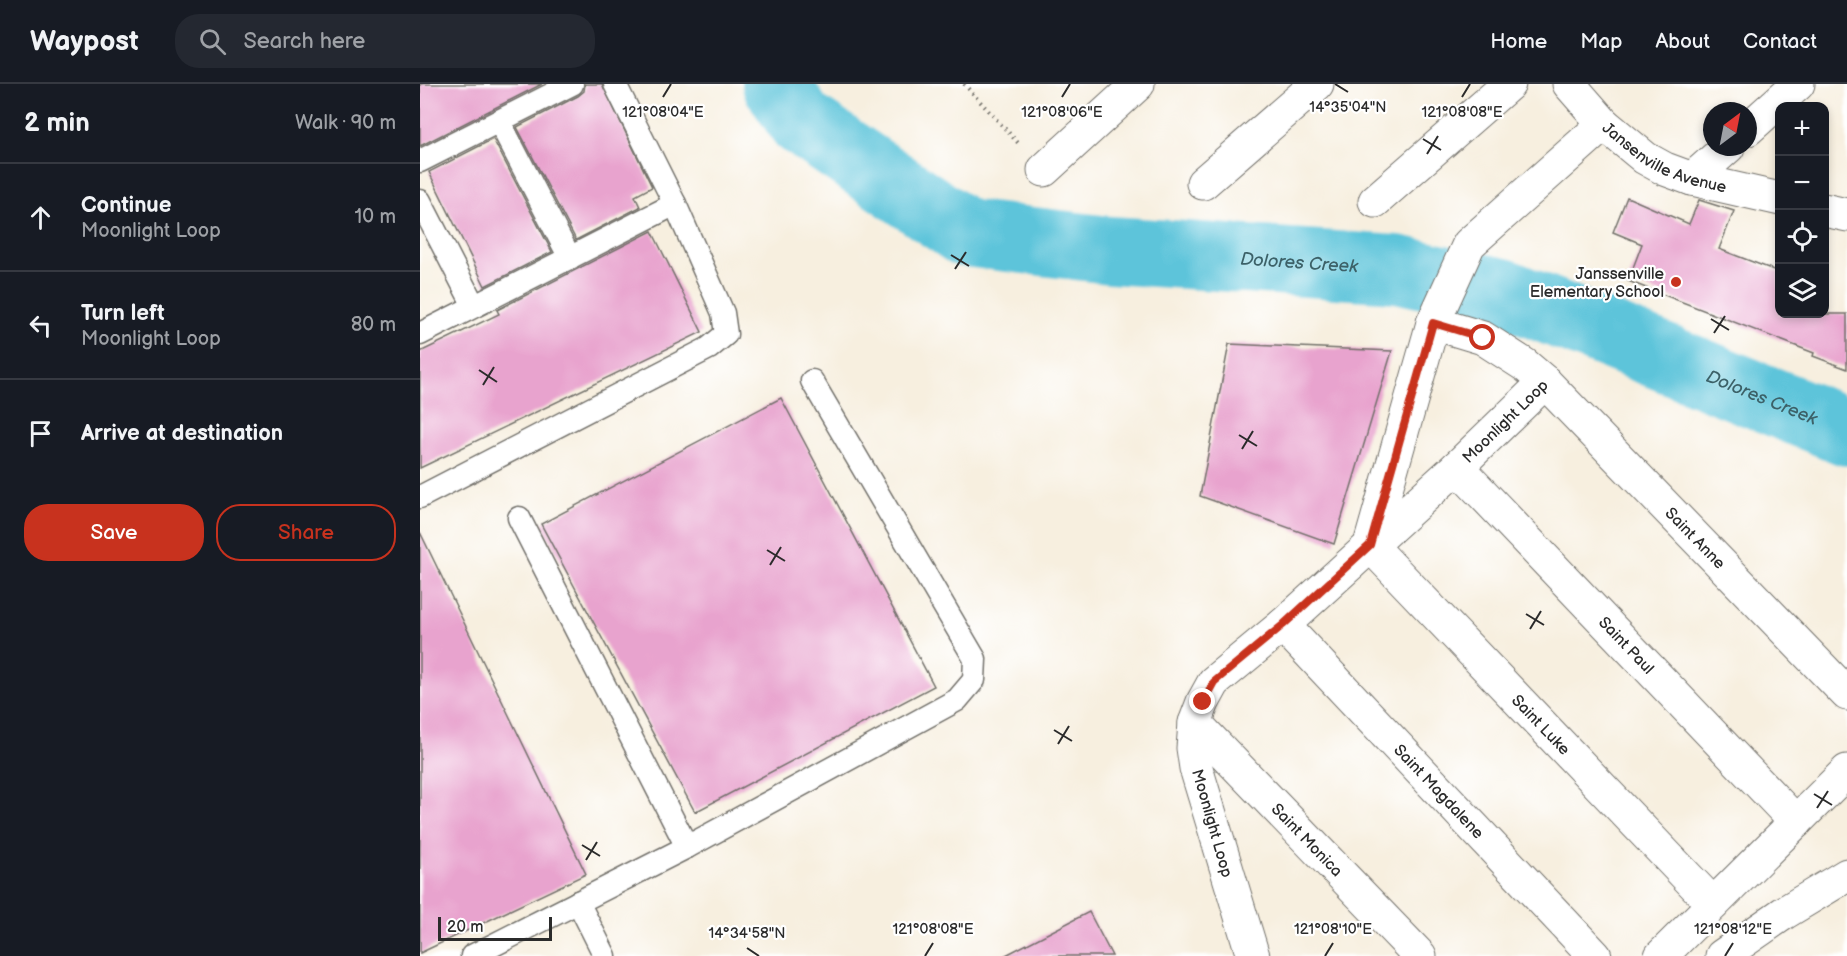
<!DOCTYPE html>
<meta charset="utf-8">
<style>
:root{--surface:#171b24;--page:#242831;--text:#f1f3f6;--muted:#9ea1a6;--line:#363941;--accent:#c8321e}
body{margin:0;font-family:"Balsamiq Sans",sans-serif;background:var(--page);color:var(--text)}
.controls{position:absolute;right:18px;top:18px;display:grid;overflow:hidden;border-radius:12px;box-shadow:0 3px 9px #0003}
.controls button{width:54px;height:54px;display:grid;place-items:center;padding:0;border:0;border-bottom:2px solid var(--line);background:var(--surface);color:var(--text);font:30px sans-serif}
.compass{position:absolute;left:1283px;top:18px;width:54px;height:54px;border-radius:50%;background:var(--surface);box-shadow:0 3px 9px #0003;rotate:32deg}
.scale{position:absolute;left:18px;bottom:15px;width:114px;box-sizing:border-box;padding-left:6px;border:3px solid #2b2b2b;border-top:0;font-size:16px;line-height:21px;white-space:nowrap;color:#2b2b2b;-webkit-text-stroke:4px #fff;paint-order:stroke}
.stop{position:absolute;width:18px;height:18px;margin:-14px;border:4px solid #c8321e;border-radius:50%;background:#fff}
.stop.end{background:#c8321e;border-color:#fff;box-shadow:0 2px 6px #0008}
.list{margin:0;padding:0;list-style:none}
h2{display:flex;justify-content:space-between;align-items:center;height:78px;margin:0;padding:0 24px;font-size:26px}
h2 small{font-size:20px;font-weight:400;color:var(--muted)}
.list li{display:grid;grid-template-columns:39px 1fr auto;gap:18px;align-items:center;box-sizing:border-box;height:108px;padding:0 24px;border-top:2px solid var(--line)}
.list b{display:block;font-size:22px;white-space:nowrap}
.list p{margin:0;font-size:20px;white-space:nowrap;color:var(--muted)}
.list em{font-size:20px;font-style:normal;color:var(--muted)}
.actions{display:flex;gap:12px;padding:18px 24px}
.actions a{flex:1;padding:14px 0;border:2px solid var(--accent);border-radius:24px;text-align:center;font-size:21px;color:var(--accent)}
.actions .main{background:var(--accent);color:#fff}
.icon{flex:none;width:33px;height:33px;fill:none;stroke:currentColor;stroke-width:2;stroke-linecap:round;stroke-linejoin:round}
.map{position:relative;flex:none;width:1427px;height:872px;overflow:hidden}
header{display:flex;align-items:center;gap:36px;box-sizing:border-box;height:84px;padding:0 30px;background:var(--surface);border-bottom:2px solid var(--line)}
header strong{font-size:28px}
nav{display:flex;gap:33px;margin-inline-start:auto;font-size:21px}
.search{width:420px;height:54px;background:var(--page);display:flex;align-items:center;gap:15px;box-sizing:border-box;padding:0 21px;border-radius:24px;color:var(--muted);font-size:22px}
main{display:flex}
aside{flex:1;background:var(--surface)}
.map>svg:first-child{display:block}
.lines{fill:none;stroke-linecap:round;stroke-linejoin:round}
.river{stroke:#5dc4da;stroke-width:68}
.building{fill:#e8a3ce}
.lane-casing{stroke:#72706a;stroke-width:25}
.street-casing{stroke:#72706a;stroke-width:35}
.path{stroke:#72706a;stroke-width:4;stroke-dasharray:1.5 4.5;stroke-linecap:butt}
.lane{stroke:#fff;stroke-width:22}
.street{stroke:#fff;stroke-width:33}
.route{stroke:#c8321e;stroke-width:8}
.ticks{fill:none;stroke:#2b2b2b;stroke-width:2}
.poi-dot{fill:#c8321e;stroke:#fff;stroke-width:2}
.labels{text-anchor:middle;stroke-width:4.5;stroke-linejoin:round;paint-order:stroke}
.street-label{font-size:16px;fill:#2b2b2b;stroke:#fff}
.poi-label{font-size:16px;fill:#2b2b2b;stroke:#fff;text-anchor:end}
.water-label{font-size:18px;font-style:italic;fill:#3c6168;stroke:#fff}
.ticks-label{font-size:15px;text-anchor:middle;fill:#2b2b2b;stroke:#fff;stroke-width:4.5;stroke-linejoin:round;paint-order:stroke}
</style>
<header>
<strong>Waypost</strong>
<div class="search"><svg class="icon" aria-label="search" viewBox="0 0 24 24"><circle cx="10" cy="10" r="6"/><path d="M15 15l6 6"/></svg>Search here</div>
<nav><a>Home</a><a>Map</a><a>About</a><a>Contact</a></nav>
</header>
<main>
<aside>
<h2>2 min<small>Walk · 90 m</small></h2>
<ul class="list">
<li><svg class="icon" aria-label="ahead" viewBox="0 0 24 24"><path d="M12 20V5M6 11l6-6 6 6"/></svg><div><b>Continue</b><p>Moonlight Loop</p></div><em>10 m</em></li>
<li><svg class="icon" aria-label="left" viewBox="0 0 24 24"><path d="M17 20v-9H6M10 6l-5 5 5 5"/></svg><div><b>Turn left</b><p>Moonlight Loop</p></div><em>80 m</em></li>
<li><svg class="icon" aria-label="arrive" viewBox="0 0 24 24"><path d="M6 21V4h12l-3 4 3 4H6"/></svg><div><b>Arrive at destination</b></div></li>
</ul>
<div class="actions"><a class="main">Save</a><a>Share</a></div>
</aside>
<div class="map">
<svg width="1427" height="872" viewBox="0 0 1427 872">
<rect width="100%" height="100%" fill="#fff"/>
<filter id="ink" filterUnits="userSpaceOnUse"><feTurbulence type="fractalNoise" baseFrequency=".0167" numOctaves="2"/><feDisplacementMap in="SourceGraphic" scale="12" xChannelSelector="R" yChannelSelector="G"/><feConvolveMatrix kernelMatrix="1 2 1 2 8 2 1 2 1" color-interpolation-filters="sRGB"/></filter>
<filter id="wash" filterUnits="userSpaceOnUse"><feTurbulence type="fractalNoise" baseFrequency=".008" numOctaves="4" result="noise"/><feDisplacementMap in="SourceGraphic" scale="24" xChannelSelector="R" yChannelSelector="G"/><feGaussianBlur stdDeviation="1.35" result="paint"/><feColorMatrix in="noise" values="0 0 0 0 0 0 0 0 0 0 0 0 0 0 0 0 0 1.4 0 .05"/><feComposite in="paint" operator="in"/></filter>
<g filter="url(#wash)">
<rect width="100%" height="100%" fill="#f7efdf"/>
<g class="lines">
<path class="river" id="s1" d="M356 0 381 38 545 149 690 166 977 185 1083 208 1427 348"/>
</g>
<g id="blocks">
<g class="building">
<path d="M0 0H122L0 62Z"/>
<path d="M165 0H182L232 103 215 112 220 123 156 156 97 43 158 12 164 7Z"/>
<path d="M73 55 132 168 65 202 9 88Z"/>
<path d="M1207 113 1269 140 1279 116 1314 127 1299 165 1359 188V230H1427V285L1393 272 1394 269 1208 197 1222 160 1193 148Z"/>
<path d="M232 147 282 248 0 384V268L79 230 77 226Z"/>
<path d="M809 260 972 267 914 460 780 412Z"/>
<path d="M361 314 514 602 275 728 121 440Z"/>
<path d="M0 448 166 790 0 869Z"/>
<path d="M669 828 692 872H584Z"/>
</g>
</g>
</g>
<g filter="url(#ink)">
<use href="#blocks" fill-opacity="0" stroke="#72706a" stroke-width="1.5"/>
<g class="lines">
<defs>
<g id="lane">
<path d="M79 37 150 174"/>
<path d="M0 77 152 0"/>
<path d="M0 117 54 222"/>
<path d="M0 250 255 120"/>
<path d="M0 413 289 264 306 250 303 229 255 120 195 0"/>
<path d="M99 434 267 763"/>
<path d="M158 818 185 872"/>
<path d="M52 872 267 763 537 616 554 596 555 575 392 297"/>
</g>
<g id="street">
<path id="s2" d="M1149 0 1184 40 1225 74 1245 85 1272 95 1360 115"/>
<path d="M1328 45 1378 0"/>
<path d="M624 86 718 0"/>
<path d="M1272 95 1308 63"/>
<path d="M783 99 897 0"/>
<path d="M955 117 1089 0"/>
<path d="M1404 126 1427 131"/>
<path id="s3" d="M1013 239 1063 254 1105 281 1125 298 1427 610"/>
<path id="s4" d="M1037 383 1376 738"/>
<path d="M950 461 1013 239 1049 160 1184 40"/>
<path id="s5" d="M950 461 1293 820"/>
<path id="s6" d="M863 541 1175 872"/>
<path id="s7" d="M775 639 1000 872"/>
<path id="s8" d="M833 872 776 684 773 664 775 639 783 618 794 598 863 541 1037 383 1125 298"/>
<path d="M1241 872 1427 687"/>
<path d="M1302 872 1364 829 1427 791"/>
</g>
</defs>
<use href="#lane" class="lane-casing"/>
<use href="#street" class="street-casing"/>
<path class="path" d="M544 0 600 61"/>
<use href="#lane" class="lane"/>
<use href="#street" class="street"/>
</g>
</g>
<g class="lines" filter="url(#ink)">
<path class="route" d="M783 618 794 598 863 541 950 461 1013 239 1063 254"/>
</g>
<path class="ticks" d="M915 0 928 8M243 13 251 0M642 13 650 0M1042 13 1050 0M1003 55 1021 66M1007 70 1018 52M531 171 549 182M535 185 546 168M1291 235 1309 246M1294 249 1305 232M59 286 77 298M63 301 74 283M819 351 837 362M822 365 833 347M347 466 365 477M350 481 361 463M1106 530 1124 541M1110 545 1121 527M634 646 652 657M638 660 649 642M1394 710 1412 721M1397 724 1408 707M162 761 180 772M166 776 177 758M327 864 339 872M505 872 513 859M905 872 913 859M1305 872 1313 859"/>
<circle class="poi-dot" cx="1256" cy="198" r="6"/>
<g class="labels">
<g class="street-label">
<text dy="6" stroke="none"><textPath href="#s2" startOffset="124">Jansenville Avenue</textPath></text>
<text dy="6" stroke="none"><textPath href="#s8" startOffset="678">Moonlight Loop</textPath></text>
<text dy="6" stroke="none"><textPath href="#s3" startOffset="345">Saint Anne</textPath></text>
<text dy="6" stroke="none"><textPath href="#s4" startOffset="246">Saint Paul</textPath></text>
<text dy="6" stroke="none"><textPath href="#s5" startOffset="248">Saint Luke</textPath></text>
<text dy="6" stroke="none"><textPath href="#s6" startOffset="228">Saint Magdalene</textPath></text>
<text transform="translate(793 739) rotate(74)" y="6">Moonlight Loop</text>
<text dy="6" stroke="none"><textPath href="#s7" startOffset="162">Saint Monica</textPath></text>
</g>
<g class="poi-label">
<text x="1244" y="195">Janssenville<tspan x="1244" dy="18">Elementary School</tspan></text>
</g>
<g class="water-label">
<text dy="6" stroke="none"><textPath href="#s1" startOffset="579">Dolores Creek</textPath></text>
<text dy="6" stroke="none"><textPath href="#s1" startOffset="1065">Dolores Creek</textPath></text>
</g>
</g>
<g class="ticks-label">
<text x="928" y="28">14°35'04"N</text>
<text x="243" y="33">121°08'04"E</text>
<text x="642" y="33">121°08'06"E</text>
<text x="1042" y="33">121°08'08"E</text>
<text x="513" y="850">121°08'08"E</text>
<text x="913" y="850">121°08'10"E</text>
<text x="1313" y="850">121°08'12"E</text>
<text x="327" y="854">14°34'58"N</text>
</g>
</svg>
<div class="controls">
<button>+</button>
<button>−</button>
<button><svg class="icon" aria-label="locate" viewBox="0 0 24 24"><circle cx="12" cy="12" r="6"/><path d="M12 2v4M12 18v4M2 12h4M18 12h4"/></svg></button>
<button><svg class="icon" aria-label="layers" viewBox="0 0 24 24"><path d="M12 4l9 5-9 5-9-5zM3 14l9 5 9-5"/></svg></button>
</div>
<svg class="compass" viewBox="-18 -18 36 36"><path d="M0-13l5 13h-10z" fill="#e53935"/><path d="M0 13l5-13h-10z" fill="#9ea1a6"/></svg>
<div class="scale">20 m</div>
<div class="stop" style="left:1063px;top:254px"></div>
<div class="stop end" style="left:783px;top:618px"></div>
</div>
</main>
